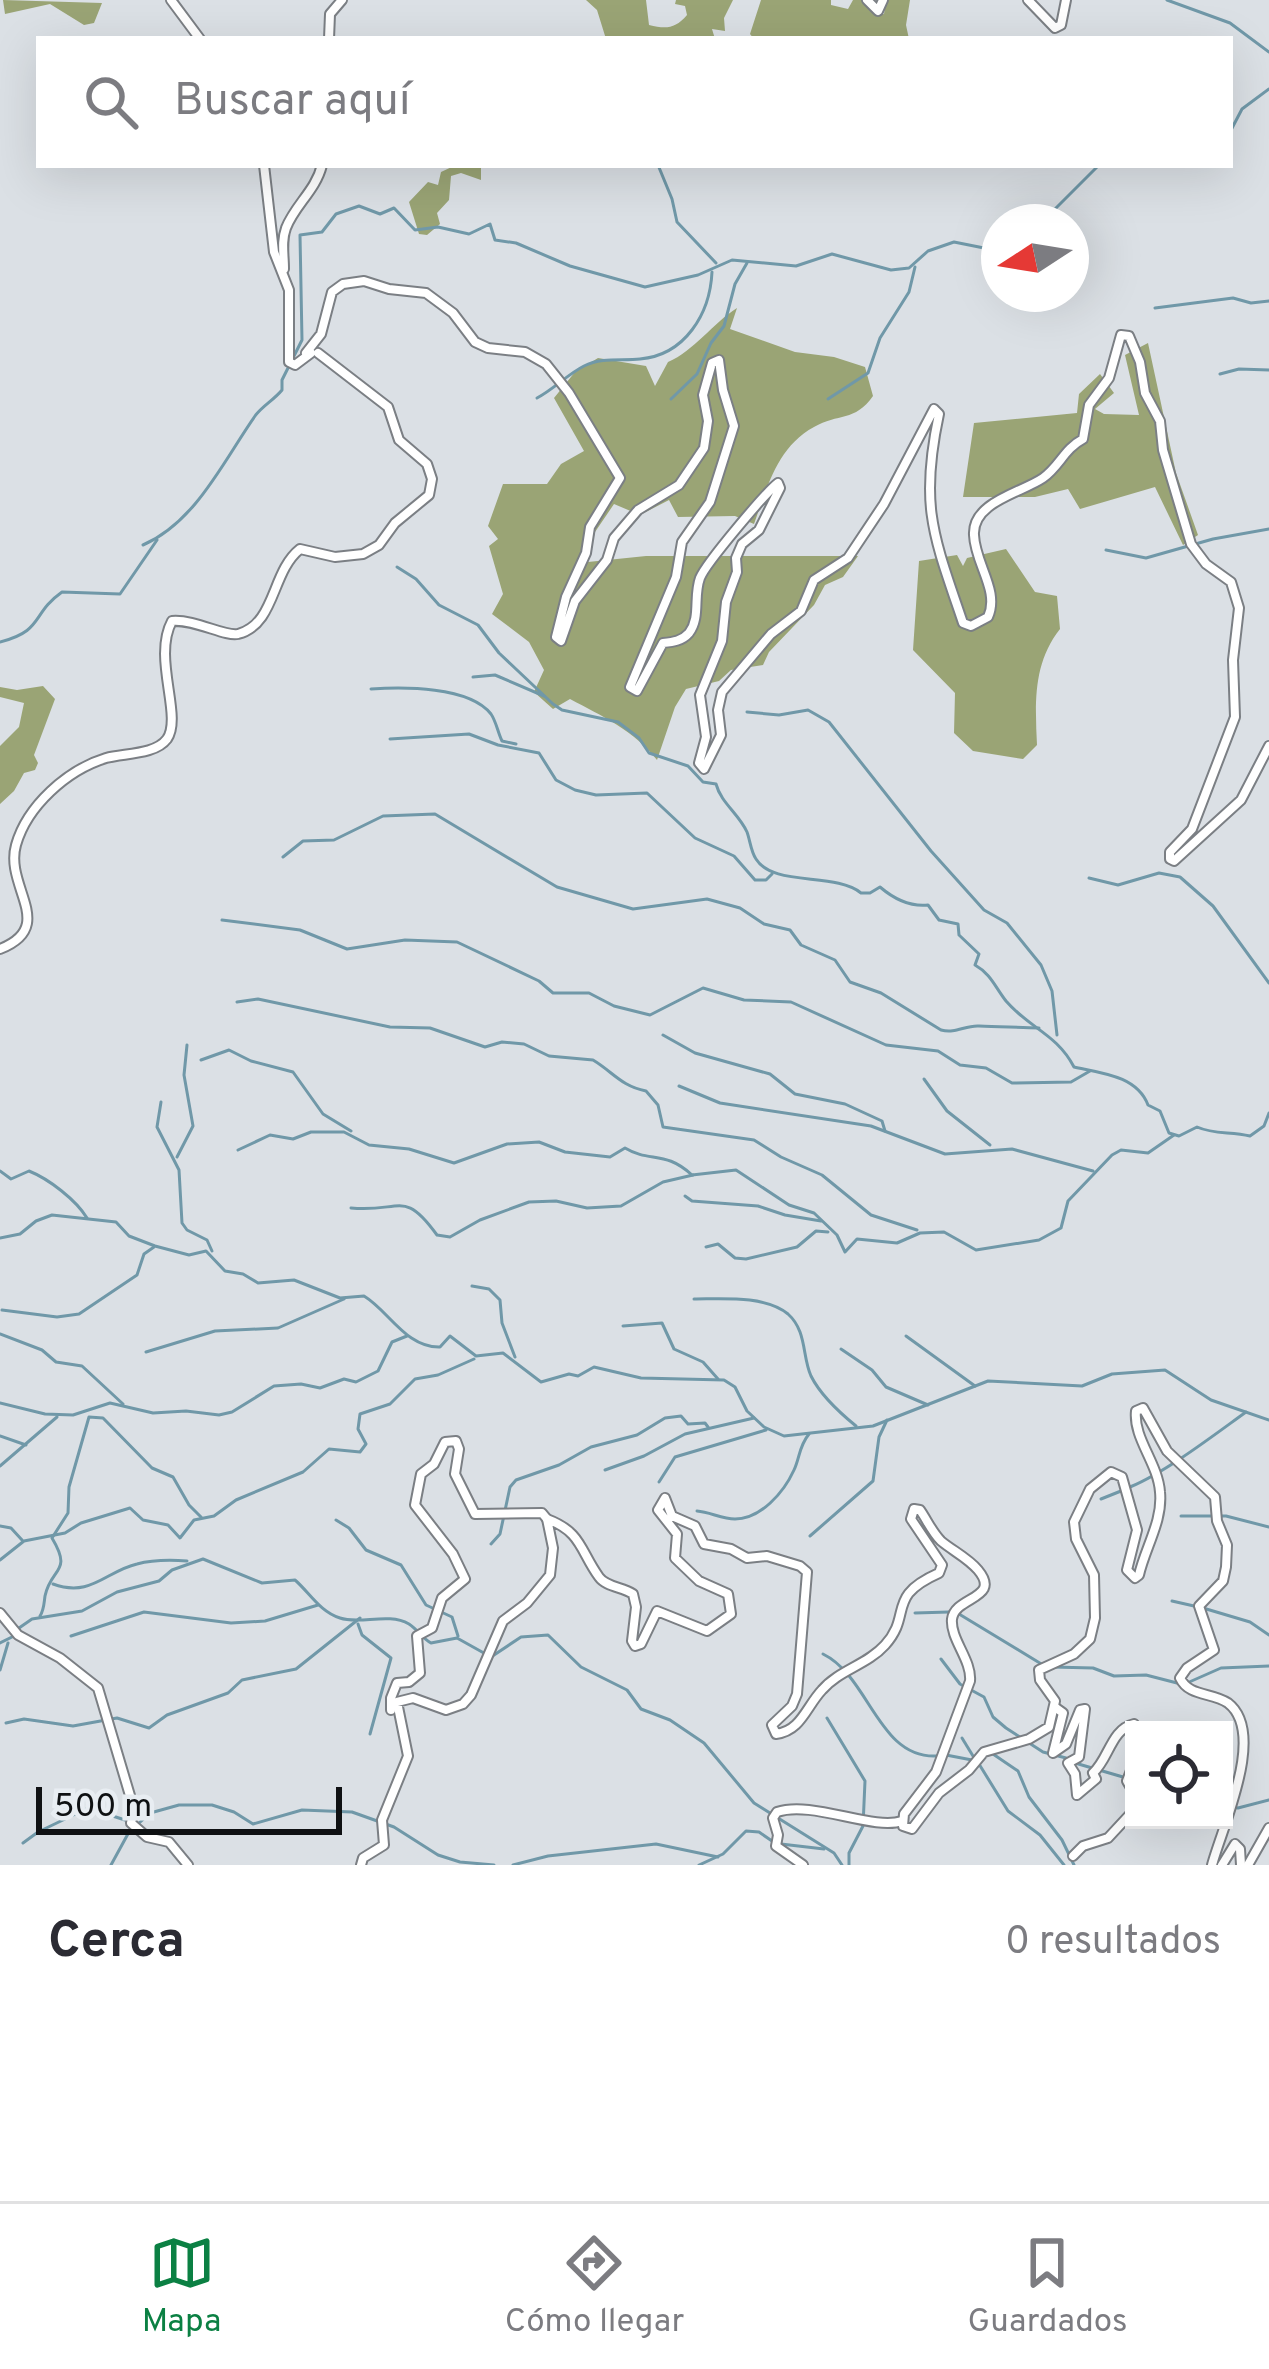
<!DOCTYPE html>
<html lang="es">
<meta charset="utf-8">
<style>
:root{--surface:#fff;--page:#f7f7f7;--text:#2b2b33;--muted:#7c7c81;--line:#e1e1e2;--accent:#0b8043}
body{margin:0;font-family:Overpass,sans-serif;background:var(--page);color:var(--text)}
.controls{position:absolute;right:36px;bottom:36px;display:grid;overflow:hidden;border-radius:0px;box-shadow:0 12px 48px #0002}
.controls button{width:108px;height:108px;display:grid;place-items:center;padding:0;border:0;border-bottom:3px solid var(--line);background:var(--surface);color:var(--text);font:60px sans-serif}
.compass{position:absolute;left:981px;top:204px;width:108px;height:108px;border-radius:50%;background:var(--surface);box-shadow:0 12px 48px #0002;rotate:258deg}
.scale{position:absolute;left:36px;bottom:30px;width:306px;box-sizing:border-box;padding-left:12px;border:6px solid #0f1113;border-top:0;font-size:33px;line-height:42px;white-space:nowrap;color:#0f1113;-webkit-text-stroke:9px #e8edf2;paint-order:stroke}
.list{margin:0;padding:0;list-style:none}
h2{display:flex;justify-content:space-between;align-items:center;height:156px;margin:0;padding:0 48px;font-size:51px}
h2 small{font-size:39px;font-weight:400;color:var(--muted)}
.icon{flex:none;width:66px;height:66px;fill:none;stroke:currentColor;stroke-width:2;stroke-linecap:round;stroke-linejoin:round}
.map{position:relative;flex:none;width:1269px;height:1865px;overflow:hidden}
.search{position:absolute;background:var(--surface);box-shadow:0 12px 48px #0002;left:36px;right:36px;top:36px;height:132px;display:flex;align-items:center;gap:30px;box-sizing:border-box;padding:0 42px;border-radius:0px;color:var(--muted);font-size:45px}
.sheet{height:336px;background:var(--surface)}
nav{display:flex;justify-content:space-around;align-items:center;box-sizing:border-box;height:168px;border-top:3px solid var(--line);background:var(--surface);font-size:33px;color:var(--muted)}
nav a{display:grid;justify-items:center;gap:6px}
nav .on{color:var(--accent)}
.map>svg:first-child{display:block}
.forest{fill:#9aa475}
.lines{fill:none;stroke-linecap:round;stroke-linejoin:round}
.stream{stroke:#7098a8;stroke-width:3}
.minor-casing{stroke:#7b7f84;stroke-width:12}
.minor{stroke:#fff;stroke-width:8}
</style>
<div class="map">
<svg width="1269" height="1865" viewBox="0 0 1269 1865">
<rect width="100%" height="100%" fill="#dbe0e5"/>
<g class="forest">
<path d="M3 0 102 3 94 23 84 25 50 4 5 14Z"/>
<path d="M586 0H646L649 25C666 29 675 29 687 15L685 6 675 4 676 0H733L724 18 725 31 712 29 715 39H606L597 10Z"/>
<path d="M761 0H831V5L848 9 853 0H866L874 15 884 14 886 0H910L906 25 909 39H754L750 34Z"/>
<path d="M456 165H481V180L461 173 451 176 449 200 437 213 440 224 427 235 419 234 409 202 428 182 438 185 441 172Z"/>
<path d="M737 308 730 329 795 352 834 357 865 367 873 396C855 422 838 413 814 427 777 447 767 488 754 524L735 516 678 517 669 500 640 515 614 504 595 532 588 562 646 556H858L843 577 825 585 814 605 769 652 763 665 731 670 719 681 686 689 675 707 657 760C635 731 602 716 570 699L553 709 534 692 544 670 529 642 492 614 503 594 489 546 498 539 488 526 503 484H547L561 464 584 451 554 398 575 372 598 358 646 366 655 386 668 362C694 351 713 323 737 308Z"/>
<path d="M1148 343 1176 473 1198 535 1183 545 1155 487 1080 509 1068 489 1035 497H963L974 423 1077 413 1079 394 1100 374 1114 393 1095 409 1104 414 1139 415 1125 355Z"/>
<path d="M1006 549 1035 592 1057 596 1060 629C1033 663 1035 703 1037 745L1023 759 973 751 954 733 955 693 913 650 919 561 957 555 963 566 967 558Z"/>
<path d="M43 686 55 699 34 755 38 763 35 770 24 773 14 791 0 804V746L19 727 24 703 0 697V687L17 690Z"/>
</g>
<g class="lines">
<g class="stream">
<path d="M1167 0 1230 23 1269 52"/>
<path d="M1230 132 1242 109 1269 89"/>
<path d="M658 165 672 199 677 222 716 263"/>
<path d="M1042 222 1099 165"/>
<path d="M1155 308 1233 298 1251 303 1269 301"/>
<path d="M1220 374 1239 369 1269 370"/>
<path d="M537 398C554 389 568 374 584 366 602 357 622 361 640 359 685 355 710 314 712 272"/>
<path d="M671 399 697 374 711 343 724 326 735 284 747 263"/>
<path d="M828 399 868 373 880 338 909 292 915 267"/>
<path d="M143 545C196 522 224 460 255 416 262 406 274 400 282 390V380L302 340 300 235 322 232 336 214 359 206 380 214 394 208 415 230 438 227 469 234 490 224 495 240 516 243 570 266 645 287 698 275 732 260 796 266 832 254 891 270 909 268 928 251 954 242 999 251"/>
<path d="M1106 550 1146 558 1213 539 1269 529"/>
<path d="M397 567 416 579 439 605 478 625 499 653 553 704 562 710 618 722 639 738 649 753 688 766 703 782 716 784C721 803 739 814 747 832 750 840 751 852 756 859 773 887 835 872 861 893H870L880 887C894 899 909 907 928 905L939 920 958 924 959 935 979 954 975 965C991 974 995 987 1006 1001 1029 1028 1057 1034 1074 1067 1102 1073 1137 1076 1148 1105L1160 1111 1169 1133 1179 1136 1197 1127C1215 1135 1231 1131 1250 1136L1264 1126 1269 1113"/>
<path d="M0 642C44 631 31 614 62 592L120 594 157 540"/>
<path d="M473 677 495 675 544 696"/>
<path d="M371 689C403 687 469 686 491 714 496 721 498 733 502 741L516 744"/>
<path d="M747 712 779 715 808 710 829 722 931 851 984 910 1007 923 1041 965 1052 991 1057 1035"/>
<path d="M390 739 469 734 498 745 539 753 556 780 575 790 596 795 647 793 695 838 734 856 755 880H766L772 874"/>
<path d="M283 857 303 841 334 840 383 816 435 814 557 887 633 909 707 899 740 908 764 924 790 930 801 945 835 960 850 982 881 993 941 1030C956 1034 965 1025 979 1026 999 1027 1019 1027 1039 1028"/>
<path d="M1089 878 1118 885 1159 873 1180 877 1213 906 1269 983"/>
<path d="M222 920 300 930 347 949 405 940 457 942 539 981 553 993H589L614 1006 650 1015 703 988 744 1000 791 1002 886 1045 938 1051 960 1065 986 1068 1012 1083 1071 1082 1090 1071"/>
<path d="M237 1002 258 999 390 1027 430 1028 485 1047 502 1042 524 1044 549 1056 593 1060C613 1072 621 1086 646 1091L658 1105 663 1127 754 1140 781 1157 822 1175 871 1215 917 1230"/>
<path d="M663 1035 695 1053 770 1074 795 1094 845 1104 882 1121 885 1131"/>
<path d="M201 1060 229 1050 251 1061 293 1072 323 1114 351 1131"/>
<path d="M924 1079 947 1111 990 1145"/>
<path d="M679 1086 720 1103 871 1126 945 1154 1012 1149 1093 1171"/>
<path d="M161 1102 157 1127 179 1170 182 1223 187 1230 207 1240 212 1251"/>
<path d="M238 1150 270 1135 293 1139 311 1132H344L369 1145 409 1149 454 1163 507 1144 539 1142 565 1152 610 1157 625 1148C650 1163 665 1150 692 1175L736 1170 789 1205 814 1213 837 1235 845 1252 857 1239 897 1243 920 1233 944 1232 976 1250 1039 1240 1061 1228 1068 1201 1112 1155 1121 1150 1148 1153 1174 1135"/>
<path d="M177 1157 193 1126 184 1075 187 1045"/>
<path d="M0 1171 11 1179 29 1171C49 1179 76 1200 87 1218"/>
<path d="M685 1196 692 1201 758 1206 785 1215 821 1221"/>
<path d="M351 1208C401 1213 403 1188 437 1235L450 1237 480 1220 529 1202 556 1201 587 1208 621 1206 663 1182 693 1175"/>
<path d="M0 1238 20 1234 36 1221 52 1215 116 1222 129 1236 155 1246 189 1255 206 1251 225 1271 243 1274 258 1283 294 1280 340 1298 364 1296C389 1311 406 1348 440 1347L450 1336 476 1356 503 1353 541 1382 569 1374 578 1376 594 1367 641 1378 724 1380 735 1387 747 1411 764 1427 784 1436 873 1426 988 1381 1082 1386 1112 1374 1165 1370 1211 1400 1269 1420"/>
<path d="M706 1247 718 1244 735 1258 746 1259 797 1247 816 1231 828 1232"/>
<path d="M472 1286 489 1289 500 1300 502 1323 515 1357"/>
<path d="M694 1299C721 1299 765 1295 788 1314 807 1331 802 1356 811 1376 821 1396 840 1413 856 1426"/>
<path d="M2 1310 57 1317 79 1314 137 1275 144 1254 154 1247"/>
<path d="M623 1326 662 1323 674 1349 703 1362 718 1379"/>
<path d="M0 1334 42 1350 56 1362 82 1366 123 1404"/>
<path d="M906 1336 975 1386"/>
<path d="M841 1349 872 1370 886 1387 928 1405"/>
<path d="M146 1352 215 1331 278 1328 344 1299"/>
<path d="M0 1403 45 1414 73 1415 110 1403 153 1413 186 1411 219 1415 232 1412 274 1386 301 1384 320 1388 344 1379 356 1382 378 1371 392 1342 407 1336"/>
<path d="M0 1436 26 1445"/>
<path d="M0 1466 57 1417"/>
<path d="M605 1470 644 1456 685 1434 754 1418"/>
<path d="M659 1482 675 1457 766 1430"/>
<path d="M1130 1487C1166 1472 1214 1435 1246 1412"/>
<path d="M1101 1499 1121 1491"/>
<path d="M697 1511C710 1512 722 1519 735 1519 761 1519 784 1492 794 1470 800 1457 799 1446 809 1434"/>
<path d="M1181 1516H1226L1269 1527"/>
<path d="M336 1520 349 1528 366 1550 401 1565 426 1605 452 1617 458 1636"/>
<path d="M0 1526 11 1528 22 1540"/>
<path d="M810 1536 873 1481 879 1437 887 1420"/>
<path d="M491 1544 500 1534 510 1487 516 1480 559 1465 591 1447 637 1435 665 1418 681 1416 688 1424 705 1423 708 1427"/>
<path d="M0 1560 24 1541 65 1533 81 1523 130 1508 143 1520 168 1525 180 1538 194 1520 214 1516 236 1500 303 1472 329 1449 360 1452 366 1444 358 1429 360 1414 390 1404 415 1379 438 1375 474 1359"/>
<path d="M53 1584C91 1598 106 1571 137 1564 152 1560 173 1560 187 1561"/>
<path d="M1172 1601 1194 1606"/>
<path d="M1203 1608 1250 1622 1269 1635"/>
<path d="M915 1613 949 1612"/>
<path d="M959 1614 1043 1665"/>
<path d="M40 1616C44 1610 44 1603 45 1596 51 1567 73 1573 52 1538L68 1513 69 1487 89 1417 103 1418 152 1468 173 1477 189 1505 201 1517"/>
<path d="M358 1624 362 1635 391 1658 370 1734"/>
<path d="M19 1628 32 1619 82 1611 117 1592 159 1581 172 1570 203 1559 262 1583 295 1580C309 1592 320 1612 340 1618 360 1625 388 1612 409 1624 418 1630 422 1638 431 1643L457 1638 491 1657 521 1637 548 1635 581 1667 627 1690 641 1709 670 1720 704 1743 754 1803 834 1853 842 1865"/>
<path d="M71 1636 144 1612 231 1623 265 1621 318 1605"/>
<path d="M0 1643 14 1636"/>
<path d="M823 1654C870 1677 878 1759 937 1756"/>
<path d="M941 1659 960 1684 984 1697 993 1717 1006 1728 1043 1752 1066 1758"/>
<path d="M1052 1667 1093 1668 1114 1676 1146 1675 1177 1683"/>
<path d="M0 1670 8 1643"/>
<path d="M1187 1683 1221 1668 1269 1666"/>
<path d="M827 1718 865 1781 863 1826 849 1853V1865"/>
<path d="M6 1723 24 1719 73 1726 117 1718 149 1728 167 1715 228 1693 242 1680 296 1669 360 1618"/>
<path d="M962 1738 973 1756"/>
<path d="M990 1752 1018 1771 1029 1797 1062 1840 1074 1865"/>
<path d="M946 1755 972 1760"/>
<path d="M1075 1763 1123 1777"/>
<path d="M979 1764 1008 1811 1040 1835 1064 1865"/>
<path d="M1224 1806 1238 1808 1269 1800"/>
<path d="M23 1843 38 1832 88 1808 125 1820 179 1805H212L234 1812 253 1824 302 1810 352 1812 394 1827 438 1855 460 1862 494 1865"/>
<path d="M781 1844 824 1849"/>
<path d="M111 1865 129 1832 148 1815"/>
<path d="M513 1865 548 1856 656 1844 718 1857"/>
<path d="M699 1865 723 1854 746 1831 759 1832 772 1841"/>
</g>
<defs>
<g id="minor">
<path d="M171 0 200 39"/>
<path d="M867 0 878 11 883 0"/>
<path d="M1028 0 1055 28 1061 25 1066 0"/>
<path d="M329 39 330 14 342 0"/>
<path d="M264 165 274 252 289 290V362L295 365 311 353"/>
<path d="M284 269C284 254 281 242 286 228 295 205 316 190 322 165"/>
<path d="M306 353 321 334 332 292 343 284 364 281 389 289 426 293 453 313 475 342 488 348 525 352 546 364 569 393 620 478 590 527 586 553 566 597 556 637 561 641 575 601 607 560 614 538 638 510 679 485 704 448 708 421 703 395 712 363 719 360 723 390 734 426 710 502 682 542 676 577 630 687 637 691 663 643C673 642 682 641 689 633 701 617 693 597 700 578 706 563 766 492 778 483L780 488 759 530 742 544 736 558 737 572 726 602 722 641 700 695 706 737 699 763 704 769 721 735 718 710 722 692 771 634 801 611 814 580 848 558 884 504 934 409 939 414C919 507 934 537 963 623L971 626 988 617C1000 591 975 564 974 535 972 502 1021 493 1043 478 1060 466 1064 449 1083 439L1089 405 1109 378 1121 335 1129 336 1140 362 1145 393 1160 421 1163 450 1191 544 1206 564 1231 582 1239 608 1233 660 1235 717 1192 829 1170 852V859L1174 861 1241 800 1269 746"/>
<path d="M0 949C58 926 4 887 16 845 27 806 67 770 106 758 124 753 155 755 167 739 183 716 152 658 172 621 195 619 225 637 238 634 276 624 271 572 300 549L335 557 363 554 379 545 395 523 429 495 432 479 427 464 399 440 388 407 318 353"/>
<path d="M0 1613 18 1635 60 1658 98 1688 134 1809 131 1823 147 1837 169 1842 188 1865"/>
<path d="M1056 1708 1063 1713 1053 1753 1066 1744 1080 1710 1085 1709 1079 1757 1068 1763 1075 1774 1077 1795 1096 1779 1093 1773C1109 1759 1111 1729 1134 1724L1132 1768 1127 1781 1134 1793"/>
<path d="M391 1710V1698L397 1683 409 1682 420 1673 417 1636 432 1628 442 1598 465 1579 453 1554 415 1505 421 1474 434 1464 445 1442 456 1441 459 1449 455 1474 475 1514 542 1513 547 1519"/>
<path d="M1073 1856 1083 1846 1108 1838 1134 1810"/>
<path d="M361 1865 363 1858 384 1845 382 1820 408 1756 397 1702 413 1698 446 1710 463 1704 471 1695 503 1621 527 1603 550 1575 553 1548 547 1519C582 1532 580 1551 599 1577 606 1587 623 1587 633 1594L636 1607 632 1641 635 1646 641 1644 657 1611 707 1631 731 1614 728 1594 699 1581 675 1558 677 1534 658 1510 665 1498 672 1516 695 1526 704 1544 731 1549 747 1558 767 1556 800 1566 807 1572 797 1694 792 1706 772 1725 776 1734C801 1731 806 1707 822 1690 839 1670 867 1665 885 1645 913 1614 885 1597 939 1573L942 1565 911 1519 914 1509 920 1510C927 1520 932 1532 941 1541 953 1551 968 1558 978 1570 1002 1599 955 1596 952 1619 950 1639 972 1660 970 1681L936 1772 904 1814 903 1826 912 1829 939 1793 969 1770 984 1752 1029 1739 1049 1727 1055 1701 1040 1680 1039 1670 1074 1654 1090 1639 1095 1618 1094 1575 1076 1539 1074 1522 1090 1489 1111 1472 1122 1477 1137 1530 1127 1570 1135 1578 1139 1575C1145 1548 1163 1521 1160 1492 1158 1463 1133 1438 1136 1411L1143 1408 1167 1451 1215 1497 1217 1521 1227 1545 1226 1567 1223 1581 1199 1606 1214 1650 1187 1668 1180 1678C1189 1697 1212 1692 1228 1703 1267 1733 1222 1827 1212 1865"/>
<path d="M803 1865 776 1846 778 1835 773 1818 777 1812C812 1800 873 1831 902 1821"/>
<path d="M1222 1865 1235 1844 1240 1849 1241 1865"/>
<path d="M1248 1865 1269 1828"/>
</g>
</defs>
<use href="#minor" class="minor-casing"/>
<use href="#minor" class="minor"/>
</g>
</svg>
<div class="controls">
<button><svg class="icon" aria-label="locate" viewBox="0 0 24 24"><circle cx="12" cy="12" r="6"/><path d="M12 2v4M12 18v4M2 12h4M18 12h4"/></svg></button>
</div>
<svg class="compass" viewBox="-18 -18 36 36"><path d="M0-13l5 13h-10z" fill="#e53935"/><path d="M0 13l5-13h-10z" fill="#7c7c81"/></svg>
<div class="scale">500 m</div>
<div class="search"><svg class="icon" aria-label="search" viewBox="0 0 24 24"><circle cx="10" cy="10" r="6"/><path d="M15 15l6 6"/></svg>Buscar aquí</div>
</div>
<section class="sheet">
<h2>Cerca<small>0 resultados</small></h2>
<ul class="list">
</ul>
</section>
<nav>
<a class="on"><svg class="icon" aria-label="map" viewBox="0 0 24 24"><path d="M3 6l6-2 6 2 6-2v14l-6 2-6-2-6 2zM9 4v14M15 6v14"/></svg>Mapa</a>
<a><svg class="icon" aria-label="directions" viewBox="0 0 24 24"><path d="M12 3l9 9-9 9-9-9zM9 14v-3h6M13 9l2 2-2 2"/></svg>Cómo llegar</a>
<a><svg class="icon" aria-label="saved" viewBox="0 0 24 24"><path d="M7 4h10v16l-5-4-5 4z"/></svg>Guardados</a>
</nav>
